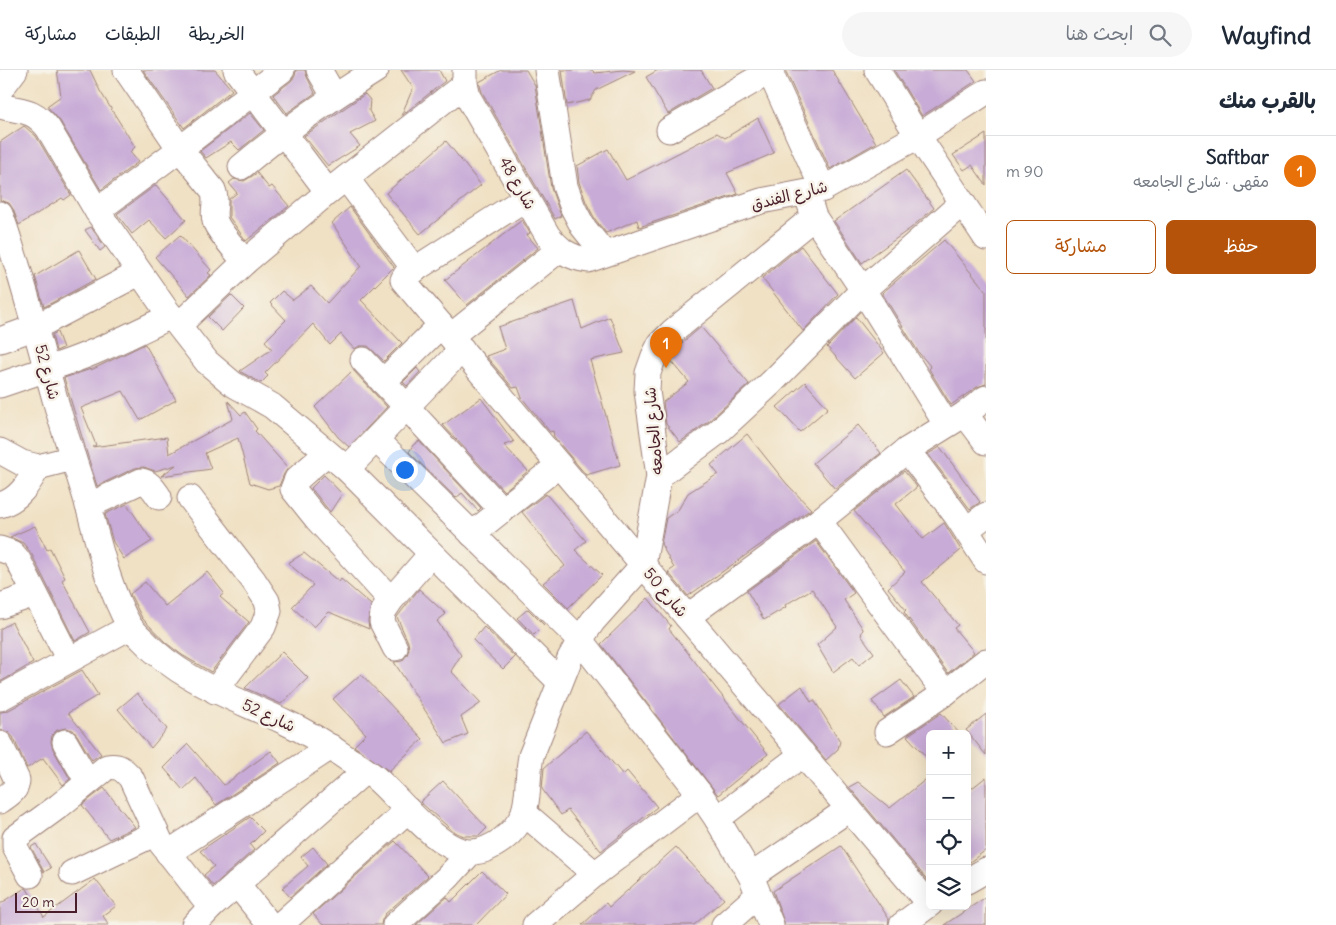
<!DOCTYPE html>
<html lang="ar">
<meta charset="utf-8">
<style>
:root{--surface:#fff;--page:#f6f6f7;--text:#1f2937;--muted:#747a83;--line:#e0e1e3;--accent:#b45309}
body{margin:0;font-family:Delius,"Playpen Sans Arabic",sans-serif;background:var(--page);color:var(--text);direction:rtl}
.controls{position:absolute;right:15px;bottom:15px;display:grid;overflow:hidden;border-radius:8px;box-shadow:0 5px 20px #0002}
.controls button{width:45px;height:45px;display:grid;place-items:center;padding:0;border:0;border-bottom:1px solid var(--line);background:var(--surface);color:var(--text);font:25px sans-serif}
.scale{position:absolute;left:15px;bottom:12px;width:62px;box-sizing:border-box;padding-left:5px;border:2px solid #4a1f2b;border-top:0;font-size:14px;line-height:18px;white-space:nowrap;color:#4a1f2b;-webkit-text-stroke:4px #f7f3e8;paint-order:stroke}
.you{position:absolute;left:404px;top:399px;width:18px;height:18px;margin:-12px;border:4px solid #fff;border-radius:50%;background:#1a73e8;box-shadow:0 0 0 8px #1a73e833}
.badge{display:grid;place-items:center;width:32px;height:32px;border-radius:50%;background:var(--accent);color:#fff;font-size:16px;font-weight:700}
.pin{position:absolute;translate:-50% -41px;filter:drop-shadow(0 1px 2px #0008)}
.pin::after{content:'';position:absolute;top:26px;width:18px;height:15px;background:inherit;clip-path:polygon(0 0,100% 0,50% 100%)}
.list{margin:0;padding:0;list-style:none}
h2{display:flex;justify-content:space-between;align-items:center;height:65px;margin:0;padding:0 20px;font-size:21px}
h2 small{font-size:16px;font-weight:400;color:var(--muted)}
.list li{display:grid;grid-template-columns:32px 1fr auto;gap:15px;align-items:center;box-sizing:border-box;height:70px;padding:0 20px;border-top:1px solid var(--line)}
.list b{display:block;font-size:19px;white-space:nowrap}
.list p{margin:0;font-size:16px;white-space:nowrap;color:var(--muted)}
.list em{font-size:16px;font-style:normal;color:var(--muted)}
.actions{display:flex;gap:10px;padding:15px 20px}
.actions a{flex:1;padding:11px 0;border:1px solid var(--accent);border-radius:8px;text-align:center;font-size:18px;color:var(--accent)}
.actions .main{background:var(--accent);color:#fff}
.icon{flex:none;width:28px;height:28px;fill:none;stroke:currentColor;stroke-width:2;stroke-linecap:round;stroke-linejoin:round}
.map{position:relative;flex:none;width:986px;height:855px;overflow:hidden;direction:ltr}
header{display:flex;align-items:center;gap:30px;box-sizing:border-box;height:70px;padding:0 25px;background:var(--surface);border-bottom:1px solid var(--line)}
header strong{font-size:24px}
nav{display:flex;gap:28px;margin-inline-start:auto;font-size:18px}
.search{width:350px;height:45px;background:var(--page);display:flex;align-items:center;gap:12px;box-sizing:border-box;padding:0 18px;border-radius:28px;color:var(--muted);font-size:19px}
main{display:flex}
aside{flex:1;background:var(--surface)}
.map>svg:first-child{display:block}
.building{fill:#c8abd7}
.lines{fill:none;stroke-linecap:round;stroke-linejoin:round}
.street-casing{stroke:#9d8078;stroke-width:27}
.street{stroke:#fff;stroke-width:25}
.labels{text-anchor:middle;stroke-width:5;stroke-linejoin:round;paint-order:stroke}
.street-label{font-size:16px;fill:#4a1f2b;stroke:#f7f3e8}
</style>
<header>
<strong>Wayfind</strong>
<div class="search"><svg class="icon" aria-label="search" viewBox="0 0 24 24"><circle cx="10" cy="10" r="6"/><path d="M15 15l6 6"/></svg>ابحث هنا</div>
<nav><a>الخريطة</a><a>الطبقات</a><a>مشاركة</a></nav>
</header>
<main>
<aside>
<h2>بالقرب منك<small></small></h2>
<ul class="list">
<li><span class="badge" style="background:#e8710a">1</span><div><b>Saftbar</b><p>مقهى · شارع الجامعه</p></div><em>90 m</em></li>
</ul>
<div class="actions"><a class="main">حفظ</a><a>مشاركة</a></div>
</aside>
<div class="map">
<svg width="986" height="855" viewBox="0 0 986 855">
<rect width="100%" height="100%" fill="#f7f3e8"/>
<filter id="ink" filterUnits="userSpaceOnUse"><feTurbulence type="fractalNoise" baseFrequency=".02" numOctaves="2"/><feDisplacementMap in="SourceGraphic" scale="10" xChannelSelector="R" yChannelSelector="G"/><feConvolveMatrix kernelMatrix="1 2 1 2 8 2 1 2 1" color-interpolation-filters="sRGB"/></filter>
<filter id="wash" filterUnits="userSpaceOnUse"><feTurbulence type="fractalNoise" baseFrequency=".0096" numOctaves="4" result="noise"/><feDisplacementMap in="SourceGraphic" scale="20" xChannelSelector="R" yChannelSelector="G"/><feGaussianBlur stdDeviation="1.12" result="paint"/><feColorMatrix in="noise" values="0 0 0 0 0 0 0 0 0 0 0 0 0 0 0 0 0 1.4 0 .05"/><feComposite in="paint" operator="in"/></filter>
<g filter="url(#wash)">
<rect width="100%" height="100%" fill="#f0e1c4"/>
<g id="blocks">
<g class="building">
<path d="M57 0H90L100 21 135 77 130 82 138 92 101 120 60 51 47 36 61 26Z"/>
<path d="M143 0H215L232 20 184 58Z"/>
<path d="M296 0H305L307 7 315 23 287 43 273 25 291 11 295 6Z"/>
<path d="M401 0H439L445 11 401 46 413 18Z"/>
<path d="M501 0H526L535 15 551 118 561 146 555 149 482 22 479 12Z"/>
<path d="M562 0H592L595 3 623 0 635 1 596 20 590 30 567 35Z"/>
<path d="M658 0H701L712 18 668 44 646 7Z"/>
<path d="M786 0H832L876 73 830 99 786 2Z"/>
<path d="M894 0H968L976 11 922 46Z"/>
<path d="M365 24 370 30 369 41 375 51 350 64 360 76 328 96 304 66Z"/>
<path d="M250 43 264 60 239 80 231 72 206 88 200 81Z"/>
<path d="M758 48 774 83 727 103 738 124 639 157 637 150 606 163 595 149 586 132 579 112 577 96 608 79 626 110 717 63 725 68Z"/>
<path d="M24 56 36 66 71 125 64 130 62 128 19 155 13 139 9 133 0 130V72Z"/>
<path d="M986 64V115L972 95 964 100 953 85Z"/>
<path d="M446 71 481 115 420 164 386 123Z"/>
<path d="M906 100 934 138 911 158 862 193 834 151Z"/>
<path d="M257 103 269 118 272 116 289 136 246 171 229 147V129L237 123 229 113 234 109 244 111Z"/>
<path d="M156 115 186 150 166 168 149 150 132 164 117 144Z"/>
<path d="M350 137 394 197 361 230 402 273 384 291 368 276H360L354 279 341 264 330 275 313 254 265 303 268 306 261 313 241 302 240 301 272 279 265 271 286 250 270 233 282 221 293 230 311 216 327 233 361 196 332 153Z"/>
<path d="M522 150 530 163 527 165 538 178 467 235 445 210Z"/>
<path d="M91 157 105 177 100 181 85 160Z"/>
<path d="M180 165 211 200 208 203 211 205 189 226 155 187Z"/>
<path d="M944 170 986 221V314L977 317 951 335 929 299 931 297 919 283 882 223Z"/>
<path d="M801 176 838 224 803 261 762 208Z"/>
<path d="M79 180 96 209 44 237 35 206Z"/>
<path d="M231 225 244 238 222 261 208 247Z"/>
<path d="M574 231 582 259 610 247 624 283 590 290 620 395 586 405 554 367 553 361 550 362 522 328 518 317 513 318 486 286 505 279 498 257Z"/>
<path d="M856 247 884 283 855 308 827 277Z"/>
<path d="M701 257 749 314 709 351 680 372 666 354 663 332 689 312 669 288 672 283 682 273Z"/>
<path d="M57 262 63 278 56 281 52 265Z"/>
<path d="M145 274 176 330 140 350 123 321 81 338 96 375 92 377 167 367 169 384 233 349 228 331 241 345 245 342 257 359 255 361 288 398 284 404 279 416 268 419 250 413 238 368 205 383 211 399 161 406 176 395 155 401 144 397 135 398 97 416 64 308 91 299V300Z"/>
<path d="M417 298 420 302 407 316 403 312Z"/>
<path d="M353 300 387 337 349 377 338 367 315 337Z"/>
<path d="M805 312 828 338 800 362 777 337Z"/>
<path d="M481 328 514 372 504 375 528 401 504 421 443 355Z"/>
<path d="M858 355 881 383 835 419 813 393Z"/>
<path d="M747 364 786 413 811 439 688 526 668 502 674 498 661 474 666 448 678 440 688 423 718 404 711 395Z"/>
<path d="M419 371 481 438 478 441 462 423 456 428 409 382 413 375Z"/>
<path d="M940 377 980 432 970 439 928 384Z"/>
<path d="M904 401 917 417 896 434 923 469 944 453 961 480 922 512 958 555 954 558 974 582 948 603 904 542 906 540 888 518 905 502 854 441Z"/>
<path d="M324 405 342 424 330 442 311 418Z"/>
<path d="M546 424 586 471 575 480 602 505 568 538 543 513 565 496 522 442Z"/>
<path d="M127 434 152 471 124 489 113 472 105 444Z"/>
<path d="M35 456 47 480 50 478 65 508 62 510 90 562 75 571 31 483 23 473 10 467Z"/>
<path d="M816 471 854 523 844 530 863 559 861 565 874 583 859 595 853 587 833 602 817 575 837 557 812 519 785 535 786 537 764 550 747 521Z"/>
<path d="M304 483 339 512 341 509 371 535 368 551 369 559 329 542 314 557 292 537 313 515 288 493Z"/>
<path d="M207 502 224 523 220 527 249 552 211 602 182 585 166 573 142 548 130 524 145 512 165 536Z"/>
<path d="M419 519 446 544 437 551 461 585 451 601 481 633 461 647 468 664 446 673 394 592 402 591 407 585 409 579 408 572 397 547Z"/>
<path d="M648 528 671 556 669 559 768 684 718 725 601 574Z"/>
<path d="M528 539 544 555 534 565 517 548Z"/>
<path d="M12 552 33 593 0 612V559Z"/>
<path d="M484 557 515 587 503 599 473 570Z"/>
<path d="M282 582 308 608 281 634 245 618Z"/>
<path d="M82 600 98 625 68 643 101 684 92 690 77 665 73 660 66 658 57 660 52 665 51 672 53 679 70 709 63 715 43 688 27 698 13 667 8 662 0 660V642L7 641Z"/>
<path d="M361 604 423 669 389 701 354 676 366 664 333 629Z"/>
<path d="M901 610 914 627 884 647 872 631Z"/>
<path d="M802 616 811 632 814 630 840 671 838 679 826 690 779 634Z"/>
<path d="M137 623 167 659 151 678 118 639Z"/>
<path d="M941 643 960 664H930V691L907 666Z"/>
<path d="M986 644V685L966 660Z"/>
<path d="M586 661 623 705 627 701 657 737 601 781 568 740 561 745 542 719 544 698Z"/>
<path d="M188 674 224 715 271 681 280 693 216 735 196 708 183 720 164 698Z"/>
<path d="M930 706V813L849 717 858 712 890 738Z"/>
<path d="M986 707V780L967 794V722Z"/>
<path d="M443 711 487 758 479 766H464L454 762 420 732Z"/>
<path d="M104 718 135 757 109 769 82 735Z"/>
<path d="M250 747 264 761 250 775 254 780 213 816 204 805 214 796 200 781Z"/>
<path d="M395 771 428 806 385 844 382 850 381 855H323L313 844Z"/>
<path d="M36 774 51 798 44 802 31 777Z"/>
<path d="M841 776 889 849 888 855H785L773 821Z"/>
<path d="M313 777 327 794 290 827 282 818 308 796 301 787Z"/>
<path d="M676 777 724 829 694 855H582L606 833 609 837Z"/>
<path d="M482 801 506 824 476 855H416L447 827 451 832Z"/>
<path d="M95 809 116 836 103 846 109 855H0V834L25 818 27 819 44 847Z"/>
<path d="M986 827V855H944Z"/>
</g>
</g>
</g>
<g filter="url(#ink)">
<use href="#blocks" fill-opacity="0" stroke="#9d8078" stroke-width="1"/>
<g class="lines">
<defs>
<g id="street">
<path d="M126 0 180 79 213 120C218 132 212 140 215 151 218 161 238 183 245 192"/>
<path d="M236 0 328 122"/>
<path d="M319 0 334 26"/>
<path d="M465 0V14L468 27 548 166C561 181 568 187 588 190L761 131 823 119 918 66 986 22"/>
<path d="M547 0 565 116 573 138 583 157 604 183"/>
<path d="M769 0 823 119"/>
<path d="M877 0 918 66 986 168"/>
<path d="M0 20 15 0"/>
<path d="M0 36C23 42 32 38 48 58L97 141 164 237 207 292 233 314 272 336 347 399 560 612"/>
<path d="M669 60 772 0"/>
<path d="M241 97C284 61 328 30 376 0"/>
<path d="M346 108 415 200"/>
<path d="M526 128 406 205 403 210 929 834"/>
<path d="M809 131 814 147 863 220 946 354"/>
<path d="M97 141 180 79 282 0"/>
<path d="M0 144C7 161 11 178 17 195 30 238 41 280 53 322 63 360 77 397 88 435 99 475 108 517 129 555 132 560 138 565 142 569 180 611 235 628 285 652 307 662 328 675 348 689 359 696 371 703 380 712 401 731 441 783 471 782 483 782 492 777 502 770 535 745 524 722 531 686L570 588 580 570 593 551 643 495 659 406 647 321 648 303 654 286 660 274 672 262 814 147"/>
<path d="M179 255 245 192 328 122 465 14"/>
<path d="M451 266 560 179"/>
<path d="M0 270 36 257 139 203"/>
<path d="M363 290 502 440"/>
<path d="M383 312 441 255"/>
<path d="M0 315C21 308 41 301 62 294 99 282 135 263 171 246"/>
<path d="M965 344 986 372"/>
<path d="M376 369 580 570 700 724 717 749 751 806 771 855"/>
<path d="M907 380 956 445 986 491"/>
<path d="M0 381 22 393 38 397 73 388"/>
<path d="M327 383 297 409 293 419 317 449 391 530"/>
<path d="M347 399 462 279"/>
<path d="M659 406 718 362 771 313 863 220 962 133"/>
<path d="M190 428 254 511 267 531 269 541 263 557 215 621"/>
<path d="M0 435C19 430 29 413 38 397"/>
<path d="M88 436 141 411C150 412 154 420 159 427"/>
<path d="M819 451 945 623"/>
<path d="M966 460 986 445"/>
<path d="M472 464 559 395"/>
<path d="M0 479 12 483 18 490 69 590"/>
<path d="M0 536 35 524"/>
<path d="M687 547 819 451 907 380 965 344 986 328"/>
<path d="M395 578 382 552 383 542 391 530 431 484"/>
<path d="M0 628 130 557"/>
<path d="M887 662 945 623 986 591"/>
<path d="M65 672 88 712"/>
<path d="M0 674 17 710C17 721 8 725 0 731"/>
<path d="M524 743 595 804"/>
<path d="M717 749 803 684"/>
<path d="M168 783 331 677"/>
<path d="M72 803 156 763"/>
<path d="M30 805 15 777V768L59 736 107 697C119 695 123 699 131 708L161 773 211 837"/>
<path d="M751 806 849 739"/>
<path d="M967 811 986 800"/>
<path d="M237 814 270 855"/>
<path d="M194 855 211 837 365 701"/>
<path d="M280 855 408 740"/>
<path d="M395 855 447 808 470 783"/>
<path d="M535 855 595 804 700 724"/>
<path d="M724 855 758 825"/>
<path d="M902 855 930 834"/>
</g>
</defs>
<use href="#street" class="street-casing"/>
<use href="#street" class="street"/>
</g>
</g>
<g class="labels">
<g class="street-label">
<text transform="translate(518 113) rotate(60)" y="6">شارع 48</text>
<text transform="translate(789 125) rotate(-14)" y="6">شارع الفندق</text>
<text transform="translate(48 302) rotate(75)" y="6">شارع 52</text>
<text transform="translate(653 361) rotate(-95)" y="6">شارع الجامعه</text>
<text transform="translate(666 522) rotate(50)" y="6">شارع 50</text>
<text transform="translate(269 645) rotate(25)" y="6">شارع 52</text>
</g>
</g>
</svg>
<div class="controls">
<button>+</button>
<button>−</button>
<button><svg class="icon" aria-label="locate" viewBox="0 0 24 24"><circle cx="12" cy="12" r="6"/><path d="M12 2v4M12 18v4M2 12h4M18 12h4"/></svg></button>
<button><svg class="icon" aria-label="layers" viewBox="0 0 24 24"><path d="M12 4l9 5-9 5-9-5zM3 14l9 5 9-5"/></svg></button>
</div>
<div class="scale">20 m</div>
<div class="you"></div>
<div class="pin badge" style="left:666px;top:298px;background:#e8710a">1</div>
</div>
</main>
